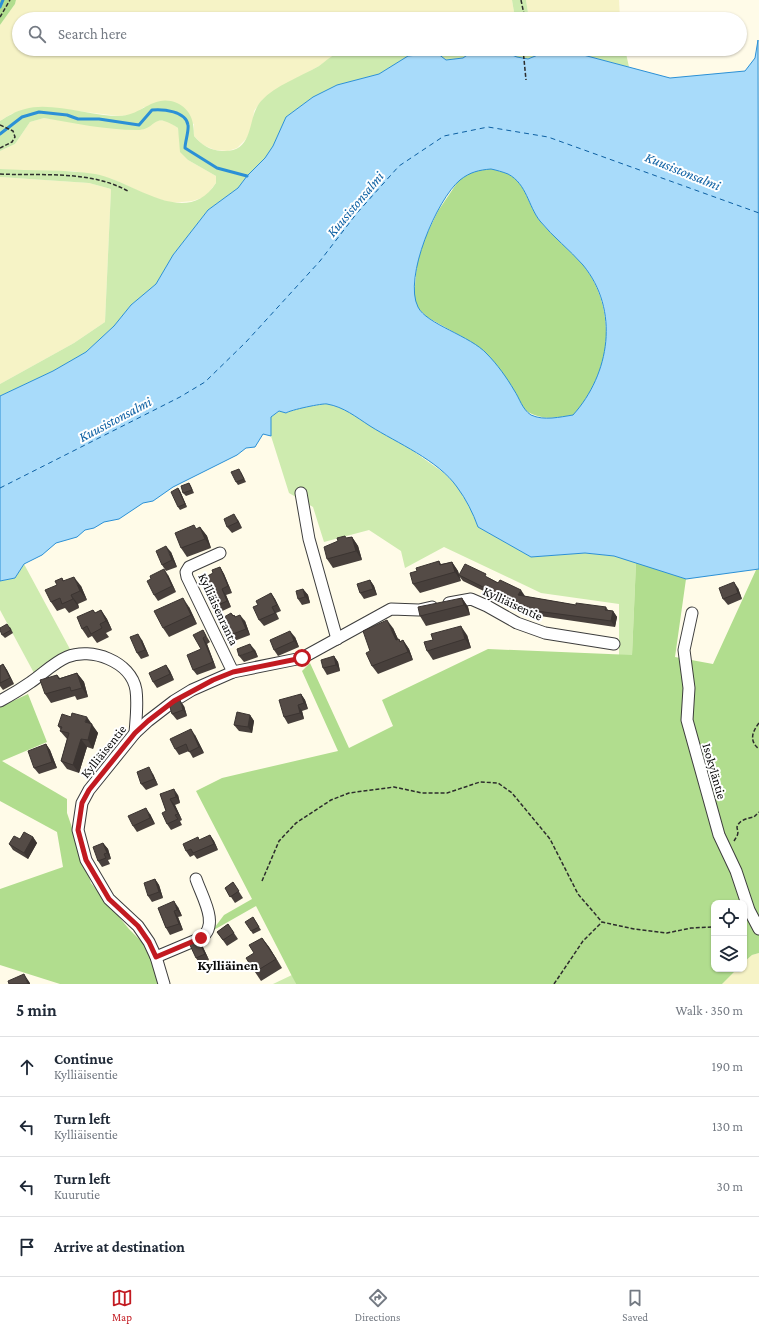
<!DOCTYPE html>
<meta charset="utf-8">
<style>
:root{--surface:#fff;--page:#f2f2f3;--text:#1f2937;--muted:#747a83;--line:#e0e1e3;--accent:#c21a21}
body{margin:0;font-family:"Crimson Pro",serif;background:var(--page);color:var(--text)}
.controls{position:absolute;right:12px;bottom:12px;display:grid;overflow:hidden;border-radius:8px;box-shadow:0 1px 3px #0004}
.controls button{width:36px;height:36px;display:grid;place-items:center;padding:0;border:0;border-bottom:1px solid var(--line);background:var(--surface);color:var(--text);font:20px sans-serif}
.stop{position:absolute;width:12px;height:12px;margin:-9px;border:3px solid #c21a21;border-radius:50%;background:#fff}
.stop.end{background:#c21a21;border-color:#fff;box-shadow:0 1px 4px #0008}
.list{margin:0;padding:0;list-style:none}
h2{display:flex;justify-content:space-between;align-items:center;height:52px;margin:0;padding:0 16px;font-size:17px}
h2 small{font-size:13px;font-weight:400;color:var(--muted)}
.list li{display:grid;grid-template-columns:26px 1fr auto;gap:12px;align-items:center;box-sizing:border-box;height:60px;padding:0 16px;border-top:1px solid var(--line)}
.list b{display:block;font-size:15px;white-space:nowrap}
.list p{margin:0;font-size:13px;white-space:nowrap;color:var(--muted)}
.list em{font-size:13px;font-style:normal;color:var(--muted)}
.icon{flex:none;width:22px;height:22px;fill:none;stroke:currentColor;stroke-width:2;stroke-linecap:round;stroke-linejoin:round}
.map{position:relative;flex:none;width:759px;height:984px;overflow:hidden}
.search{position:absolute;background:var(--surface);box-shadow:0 1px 3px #0004;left:12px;right:12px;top:12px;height:44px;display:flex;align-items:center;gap:10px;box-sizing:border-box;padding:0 14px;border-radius:22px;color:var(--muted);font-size:15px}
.sheet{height:292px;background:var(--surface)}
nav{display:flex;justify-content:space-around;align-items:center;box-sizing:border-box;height:56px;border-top:1px solid var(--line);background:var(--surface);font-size:11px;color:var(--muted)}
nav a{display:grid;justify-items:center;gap:2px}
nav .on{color:var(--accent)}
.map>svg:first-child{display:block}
.farmland{fill:#f6f3c6}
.green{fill:#ceebaf}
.forest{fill:#b1dd8e}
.water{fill:#a8dbfa;stroke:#2b90d6;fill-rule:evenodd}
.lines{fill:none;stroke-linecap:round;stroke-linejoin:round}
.stream{stroke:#2b90d6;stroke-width:3}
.ferry{stroke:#0d60a3;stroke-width:1;stroke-dasharray:5 4;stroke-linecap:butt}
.minor-casing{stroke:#3d3d3d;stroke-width:13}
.path{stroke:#2c2c2c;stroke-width:1.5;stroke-dasharray:4 2;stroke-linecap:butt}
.minor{stroke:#fff;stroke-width:11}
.wall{fill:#48403c}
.shaded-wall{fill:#3b3431}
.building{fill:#544b46;stroke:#3b3431}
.route{stroke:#c21a21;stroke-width:5}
.labels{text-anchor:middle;stroke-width:4;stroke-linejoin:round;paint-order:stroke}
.street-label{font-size:13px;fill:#0a0a0a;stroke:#fff}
.water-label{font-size:14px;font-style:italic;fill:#0d60a3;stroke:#fff}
.neighbourhood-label{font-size:14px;font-weight:bold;fill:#0a0a0a;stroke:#fff}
</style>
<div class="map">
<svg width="759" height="984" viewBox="0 0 759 984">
<rect width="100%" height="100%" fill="#fffbe8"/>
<g class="farmland">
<path d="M16 0H512L515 18 19 19V49H354L342 50 319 66 281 87 262 100 254 111 252 128 247 138 237 148 228 151 215 150 203 145 194 136V124L144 107 134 115 119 116 44 107 11 114 0 121V25L15 4Z"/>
<path d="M526 0H619L620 19H529Z"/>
<path d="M44 118 138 130 157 120 168 121 178 128 180 139 188 160 216 176V183L205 197 192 201 172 203 152 197 112 179 73 171 33 172 0 169V151L15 144 30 122Z"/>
<path d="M0 177 89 183 111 189 105 322 74 343 0 384Z"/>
<path d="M759 953V984H722L737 969H744V962L752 955Z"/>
</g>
<g class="green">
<path d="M512 0H526L529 19H491L515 18Z"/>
<path d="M354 49H476L463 58 446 60 437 53 408 56 379 74 337 85 313 97 286 117 273 146 265 158 247 176 238 188 208 210 173 255 156 284 131 305 114 326 86 352 53 371 0 396V384L74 343 105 322 111 189 89 183 0 177V169C31 171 65 169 95 174 132 180 186 230 216 183V176L188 160 180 152 178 128C151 110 158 130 137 130 106 130 74 123 44 118L30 122 15 144 0 151V121C8 116 16 111 25 109 50 101 92 116 119 116 142 116 153 93 177 103 191 110 194 121 194 136 202 145 209 150 222 151 256 153 246 118 261 101 276 85 300 77 319 66 326 61 333 54 342 51 345 49 350 49 354 49Z"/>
<path d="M497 49H625L629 67 572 52H545L528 59 517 57Z"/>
<path d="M325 403 349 411 371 426 399 441 444 473 457 486 471 510 478 527 531 557 585 553 614 556 636 562 632 655H619V604L541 593 444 547 405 568 401 551 369 530 324 542 313 507 289 493 271 436V417L280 411 286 413C298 407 312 407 325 403Z"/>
<path d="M24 564 71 651 48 661 34 673 0 610V581L15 578Z"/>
<path d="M292 975 296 984H273Z"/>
</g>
<g class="forest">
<path d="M0 0H16L15 4 0 25Z"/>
<path d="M491 168C496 170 503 172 508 174 527 184 528 206 540 221 553 237 570 250 583 265 609 297 612 343 597 380 592 393 582 405 573 415 555 418 541 421 525 410L473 343 427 317 418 308 414 297 417 263 425 238 438 211 459 180 473 171Z"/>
<path d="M636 562 686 579 675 657 713 664 756 570 759 569V953L752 955 744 962V903H714V969H737L722 984H296L256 906 212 931 224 915 252 899 196 791 222 778 338 751 302 671 310 663 349 748 393 726 382 700 488 649 632 655Z"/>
<path d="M28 694 47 742 2 761 67 799V813L91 883 129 929 142 942 152 958 159 984H60L0 965V889L63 867 57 832 0 801V707Z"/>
</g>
<path class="water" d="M758 40 759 569 686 579 614 556 585 553 531 557 478 527C473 513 466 499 457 487 438 460 397 443 370 426 356 417 344 407 327 404 323 403 290 410 286 413L279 411 271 417V436L263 434 255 447 246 448 237 455 173 487 153 501 143 503 119 519 104 522 94 528 85 530 77 537 56 543 42 555 24 564 15 578 0 581V396L53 371 86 352 114 326 131 305 156 284 173 255 208 210 238 188 247 176 265 158 273 146 286 117 313 97 337 85 379 74 408 56 437 53 446 60 463 58 476 49H497L517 57 528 59 545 52H572L670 78 745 71 755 58ZM491 169C496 170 503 172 508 174 527 184 528 206 540 221 553 237 570 250 583 265 620 310 610 374 573 415 560 417 544 421 531 415 522 409 520 399 514 390 507 378 497 364 487 354 471 336 426 324 418 307 403 278 437 199 460 180 470 172 479 170 491 169Z"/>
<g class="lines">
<g class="stream">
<path d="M0 7 3 0"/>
<path d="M0 134 22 117 39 112 67 115 78 119H99L139 125 152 110C163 109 186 111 188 125 189 131 185 142 185 148L217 168 247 176"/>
</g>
<path class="ferry" d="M0 488 180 397 205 382 246 342 320 261 357 213 399 166 444 136 488 127 548 137 759 213"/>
<defs>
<g id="minor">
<path d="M301 493 309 539 337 639"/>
<path d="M220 553 189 567 186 572 187 577 233 672"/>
<path d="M449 603 471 599 487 606 517 623 545 633 614 644"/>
<path d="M692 613 684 650 689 688 687 720 719 835 736 871 749 910 759 929"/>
<path d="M0 701C11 695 21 689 31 682 43 674 53 663 67 657 91 647 131 661 136 690 138 704 136 719 135 733"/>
<path d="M156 957 201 938C220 925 202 897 196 879"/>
<path d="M164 984 156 957 149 942 138 926 109 899 86 860 78 830 82 803 89 790 135 733 148 721 174 701 192 690 233 672 302 658 391 609 419 610 432 607"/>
</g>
</defs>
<use href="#minor" class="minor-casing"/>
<g class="path">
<path d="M521 0 525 19"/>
<path d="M0 17 10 0"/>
<path d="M523 49 526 80"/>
<path d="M0 125 13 131 15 137 12 142 0 148"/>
<path d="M0 174C43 176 89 170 128 191"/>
<path d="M759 723C752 732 749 741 759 749"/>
<path d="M734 841 737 836C739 832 737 830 737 827 739 820 748 818 754 817L759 812"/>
<path d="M262 881 279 841 296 823 331 800 349 793 394 787 422 793H447L480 782 498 783 512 793 550 839 578 894 602 922 634 929 667 933 691 928 714 927"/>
<path d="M554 984 583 941 602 922"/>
</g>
<use href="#minor" class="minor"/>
</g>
<g class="wall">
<path d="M241 472 246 482 238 485 236 482Z"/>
<path d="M189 483 191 486 194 493 186 496 183 493Z"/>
<path d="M178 488 180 491 187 507 180 510 178 507Z"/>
<path d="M238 520 242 528 232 533 227 527Z"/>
<path d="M200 527 207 536 211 548 187 557 181 548Z"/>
<path d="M352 537 358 546 362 560 333 568 327 559 347 538Z"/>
<path d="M171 552 177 567 166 571 162 565Z"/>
<path d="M439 561 441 564 452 562 458 571 459 575 489 578 524 596 576 605 606 607 608 610 613 611 617 617 615 627 533 615 463 581 459 576 461 581 420 593 413 584 417 571Z"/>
<path d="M220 567 224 574 232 593 226 595 231 607 218 613 214 607 213 573Z"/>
<path d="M168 575 176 592 158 601 154 595Z"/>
<path d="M62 578 64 581 81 586 87 600 78 604 79 608 69 613 65 608 57 611 51 602 57 585Z"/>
<path d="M370 580 374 586 377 595 364 599 360 593Z"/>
<path d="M738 588 742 599 728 605 723 599Z"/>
<path d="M303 589 308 595 310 603 302 605 298 599Z"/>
<path d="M271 593 275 599 281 611 276 613 279 619 264 626 259 620 258 605Z"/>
<path d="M462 598 468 607 470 615 426 626 420 616Z"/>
<path d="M189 607 197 624 169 637 163 628Z"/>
<path d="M93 610 95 613 101 610 107 619 112 630 106 633 109 637 97 643 92 636 88 638 82 629Z"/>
<path d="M231 613 233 615H234L236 617 245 621 250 635 229 643 225 637Z"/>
<path d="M10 627 13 633 5 638 2 635Z"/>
<path d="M393 628 398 639 400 641 403 640 409 649 413 660 378 674 372 666 370 651Z"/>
<path d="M203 630 210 642 207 644 216 668 197 675 193 670 201 649Z"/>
<path d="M467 635 471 648 433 660 427 651Z"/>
<path d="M295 637 299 647 278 656 274 650Z"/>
<path d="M142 640 149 656 141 659 137 653Z"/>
<path d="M255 650 258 657 244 662 239 656Z"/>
<path d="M334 656 338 662 340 671 327 675 323 668Z"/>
<path d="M3 664 7 670 14 684 3 690 0 686V666Z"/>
<path d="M166 665 170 671 174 680 157 688 153 682Z"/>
<path d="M77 673 84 682 88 697 77 700 75 696 51 703 45 694 57 675 60 678Z"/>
<path d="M301 694 305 700 308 709 302 711 304 719 288 724 284 717Z"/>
<path d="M184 706 187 716 177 720 172 714Z"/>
<path d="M250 715 254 721 252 733 239 731 234 725Z"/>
<path d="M91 724 98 733 93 749 87 747 79 773 67 769 61 761 67 739 60 731 61 730 58 726Z"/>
<path d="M195 735 204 753 193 758 189 751 179 755 175 749Z"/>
<path d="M46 744 50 750 57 768 39 774 34 768Z"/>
<path d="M153 774 158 785 146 790 141 784Z"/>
<path d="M160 794 178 795 180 803 175 805 182 820 180 821 182 825 171 830 167 824 166 811Z"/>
<path d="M150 814 155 824 137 832 133 826Z"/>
<path d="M210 835 214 841 218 850 197 859 194 855 190 857 186 851Z"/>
<path d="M33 837 37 843 28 859 13 850 9 844 20 839Z"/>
<path d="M103 843 108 849 111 859 108 860 110 864 102 867 98 861Z"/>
<path d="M155 879 159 885 163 898 152 902 148 896Z"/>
<path d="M233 882 243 898 235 903 225 888Z"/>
<path d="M178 907 182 916 178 917 183 930 170 935 166 928 158 908Z"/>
<path d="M253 917 261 930 253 934 251 931Z"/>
<path d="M228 924 238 939 227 946 217 932Z"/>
<path d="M262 938 269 947 282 968 261 981 255 972 254 953Z"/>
<path d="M198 939 202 945 209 960 200 964 196 958Z"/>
</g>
<g class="shaded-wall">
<path d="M178 488 180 491 187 507 185 504Z"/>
<path d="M234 514 238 520 242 528 238 522Z"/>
<path d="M200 527 207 536 211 548 205 539Z"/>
<path d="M352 537 358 546 362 560 356 551Z"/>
<path d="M166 546 171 552 177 567 172 560Z"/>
<path d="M452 562 458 571 461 581 455 572Z"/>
<path d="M220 567 224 574 232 593 228 586Z"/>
<path d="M164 569 168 575 176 592 172 586Z"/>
<path d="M74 577 81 586 87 600 80 591Z"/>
<path d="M370 580 374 586 377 595 373 589Z"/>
<path d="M734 582 738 588 742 599 738 593Z"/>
<path d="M222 589 226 595 231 607 227 601Z"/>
<path d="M303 589 308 595 310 603 305 597Z"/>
<path d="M521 590 525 596 522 601 518 595Z"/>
<path d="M271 593 275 599 281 611 277 605Z"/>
<path d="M71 595 78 604 79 608 73 599Z"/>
<path d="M183 598 189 607 197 624 191 615Z"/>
<path d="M462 598 468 607 470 615 464 605Z"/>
<path d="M272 607 276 613 279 619 275 613Z"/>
<path d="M101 610 107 619 112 630 106 621Z"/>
<path d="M613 611 617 617 615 627 611 621Z"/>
<path d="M240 615 245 621 250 635 246 629Z"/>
<path d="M387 620 393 628 402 648 396 640Z"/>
<path d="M461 626 467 635 471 648 465 639Z"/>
<path d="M290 631 295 637 299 647 294 641Z"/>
<path d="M138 634 142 640 149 656 145 650Z"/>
<path d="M203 638 207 644 216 668 213 662Z"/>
<path d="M403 640 409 649 413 660 408 652Z"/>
<path d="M250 644 255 650 258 657 253 651Z"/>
<path d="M334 656 338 662 340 671 336 665Z"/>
<path d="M3 664 7 670 14 684 10 678Z"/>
<path d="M166 665 170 671 174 680 170 674Z"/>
<path d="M77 673 84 682 88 697 82 688Z"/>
<path d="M301 694 305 700 308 709 304 703Z"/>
<path d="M180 700 184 706 187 716 183 710Z"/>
<path d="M298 705 302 711 304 719 300 713Z"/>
<path d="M250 715 254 721 252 733 248 727Z"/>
<path d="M87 717 98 733 93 749 88 740 85 722Z"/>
<path d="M191 729 195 735 204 753 199 747Z"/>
<path d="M81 739 87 747 79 773 73 765Z"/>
<path d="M46 744 50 750 57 768 52 762Z"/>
<path d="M149 767 153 774 158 785 154 779Z"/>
<path d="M174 789 178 795 180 803 176 797Z"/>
<path d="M170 799 175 805 182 820 178 814Z"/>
<path d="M146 808 150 814 155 824 150 818Z"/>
<path d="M210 835 214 841 218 850 214 844Z"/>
<path d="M33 837 37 843 28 859 24 853Z"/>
<path d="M103 843 108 849 111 859 107 853Z"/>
<path d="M155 879 159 885 163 898 159 892Z"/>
<path d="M174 901 178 907 182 916 177 910Z"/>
<path d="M174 911 178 917 183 930 179 924Z"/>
<path d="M262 938 269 947 282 968Z"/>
<path d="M198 939 202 945 209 960 205 954Z"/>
<path d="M24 974 30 983V984H28Z"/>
</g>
<g class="building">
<path d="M239 469 244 479 236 482 231 472Z"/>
<path d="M189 483 192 490 183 493 181 486Z"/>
<path d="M178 488 185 504 178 507 171 492Z"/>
<path d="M234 514 238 522 227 527 224 519Z"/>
<path d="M194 525 196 529 200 527 205 539 181 548 175 533Z"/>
<path d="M345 536 346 538 352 537 356 551 327 559 324 547 338 541 337 538Z"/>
<path d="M166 546 172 560 162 565 156 551Z"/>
<path d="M439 561 440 565 452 562 455 572 413 584 410 573 417 571 416 568Z"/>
<path d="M465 564 486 574 485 576 498 583 500 580 521 590 518 595 576 605V603L606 607 605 610 613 611 611 621 529 610 459 575Z"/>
<path d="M220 567 228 586 222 589 227 601 214 607 202 579 213 573 212 570Z"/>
<path d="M164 569 172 586 154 595 147 581 151 579 150 576Z"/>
<path d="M74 577 80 591 71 595 73 599 62 604 60 598 51 602 45 590 57 585 55 581 62 578 63 581Z"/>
<path d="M370 580 373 589 360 593 357 584Z"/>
<path d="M734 582 738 593 723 599 719 588Z"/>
<path d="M303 589 305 597 298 599 296 591Z"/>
<path d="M271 593 277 605 272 607 275 613 259 620 253 607 258 605 256 601Z"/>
<path d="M183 598 191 615 163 628 154 611Z"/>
<path d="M462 598 464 605 420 616 418 607Z"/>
<path d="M93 610 95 613 101 610 106 621 100 624 102 628 91 634 87 626 82 629 77 617Z"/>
<path d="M231 613 233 616 234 615 235 617 240 615 246 629 225 637 219 620Z"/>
<path d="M387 620 396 640 399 639 400 642 403 640 408 652 372 666 366 653 370 651 363 631Z"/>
<path d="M7 624 11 630 2 635 0 630V628Z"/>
<path d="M461 626 465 639 427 651 424 642 433 640 431 634Z"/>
<path d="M203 630 206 636 203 638 213 662 193 670 187 655 201 649 193 635Z"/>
<path d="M290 631 294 641 274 650 270 640Z"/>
<path d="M138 634 145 650 137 653 130 637Z"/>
<path d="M250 644 253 651 239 656 237 649Z"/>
<path d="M334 656 336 665 323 668 321 660Z"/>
<path d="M3 664 10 678 0 683V666Z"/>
<path d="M166 665 170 674 153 682 149 673Z"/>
<path d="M77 673 82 688 71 691 70 687 45 694 40 680 57 675 59 679Z"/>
<path d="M301 694 304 703 298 705 300 713 284 717 279 700Z"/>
<path d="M180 700 183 710 172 714 169 704Z"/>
<path d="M237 712 250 715 248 727 234 725Z"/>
<path d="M72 713 87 717 85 722 92 724 88 740 81 739 73 765 61 761 69 733 60 731 62 727 58 726 62 714 71 717Z"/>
<path d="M191 729 199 747 189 752 186 744 175 749 170 739Z"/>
<path d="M46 744 52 762 34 768 28 751Z"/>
<path d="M149 767 154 779 141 784 137 772Z"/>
<path d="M174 789 176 797 170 799 178 814 175 815 178 819 167 824 162 813 166 811 160 794Z"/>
<path d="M146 808 150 818 133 826 128 816Z"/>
<path d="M24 832 33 837 24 853 9 844 14 836 20 839Z"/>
<path d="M210 835 214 844 193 853 191 849 186 851 183 844 198 837 199 840Z"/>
<path d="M103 843 107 853 104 854 106 858 98 861 93 847Z"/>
<path d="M155 879 159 892 148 896 144 883Z"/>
<path d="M233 882 239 891 230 897 225 888Z"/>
<path d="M174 901 177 910 174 911 179 924 166 928 158 908Z"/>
<path d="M253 917 259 927 251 931 245 922Z"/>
<path d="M228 924 234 933 223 940 217 932Z"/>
<path d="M262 938 276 959 255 972 246 958 254 953 249 945Z"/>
<path d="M198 939 205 954 196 958 189 943Z"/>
<path d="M24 974 28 984H9L8 981Z"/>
</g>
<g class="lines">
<path class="route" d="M201 938 156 957 149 942 138 926 109 899 86 860 78 830 82 803 89 790 135 733 148 721 174 701 213 680 233 672 302 658"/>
</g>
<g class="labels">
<g class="street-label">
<text transform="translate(513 603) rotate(25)" y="5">Kylliäisentie</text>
<text transform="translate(219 609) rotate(65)" y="5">Kylliäisenranta</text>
<text transform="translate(103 751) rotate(-51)" y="5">Kylliäisentie</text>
<text transform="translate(715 771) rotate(74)" y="5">Isokyläntie</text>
</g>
<g class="water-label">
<text transform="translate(683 171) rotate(22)" y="5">Kuusistonsalmi</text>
<text transform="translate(355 204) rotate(-50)" y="5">Kuusistonsalmi</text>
<text transform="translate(115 419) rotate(-28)" y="5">Kuusistonsalmi</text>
</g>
<g class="neighbourhood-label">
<text x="228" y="970">Kylliäinen</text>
</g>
</g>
</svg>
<div class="controls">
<button><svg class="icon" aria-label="locate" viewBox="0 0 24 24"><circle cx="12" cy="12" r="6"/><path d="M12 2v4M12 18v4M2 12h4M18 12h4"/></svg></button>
<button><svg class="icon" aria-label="layers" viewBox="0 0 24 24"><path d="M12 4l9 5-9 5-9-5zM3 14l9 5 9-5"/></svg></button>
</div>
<div class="stop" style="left:302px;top:658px"></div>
<div class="stop end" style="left:201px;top:938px"></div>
<div class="search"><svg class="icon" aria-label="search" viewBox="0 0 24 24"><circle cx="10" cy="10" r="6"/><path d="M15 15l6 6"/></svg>Search here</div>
</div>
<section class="sheet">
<h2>5 min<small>Walk · 350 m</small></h2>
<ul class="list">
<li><svg class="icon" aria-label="ahead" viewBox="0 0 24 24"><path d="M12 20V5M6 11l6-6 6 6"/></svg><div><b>Continue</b><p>Kylliäisentie</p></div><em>190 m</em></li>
<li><svg class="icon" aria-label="left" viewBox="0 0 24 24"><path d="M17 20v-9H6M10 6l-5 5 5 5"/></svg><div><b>Turn left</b><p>Kylliäisentie</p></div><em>130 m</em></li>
<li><svg class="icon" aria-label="left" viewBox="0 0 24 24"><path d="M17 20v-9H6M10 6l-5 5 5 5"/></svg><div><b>Turn left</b><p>Kuurutie</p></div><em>30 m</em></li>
<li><svg class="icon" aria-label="arrive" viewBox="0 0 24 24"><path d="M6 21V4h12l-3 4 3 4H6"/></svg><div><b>Arrive at destination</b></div></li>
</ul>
</section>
<nav>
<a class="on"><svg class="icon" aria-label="map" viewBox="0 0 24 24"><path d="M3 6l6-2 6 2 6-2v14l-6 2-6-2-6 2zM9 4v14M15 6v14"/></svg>Map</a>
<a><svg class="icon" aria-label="directions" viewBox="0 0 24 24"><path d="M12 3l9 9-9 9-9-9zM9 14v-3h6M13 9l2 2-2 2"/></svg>Directions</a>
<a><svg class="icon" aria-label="saved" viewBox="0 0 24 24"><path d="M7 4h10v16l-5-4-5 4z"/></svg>Saved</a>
</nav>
